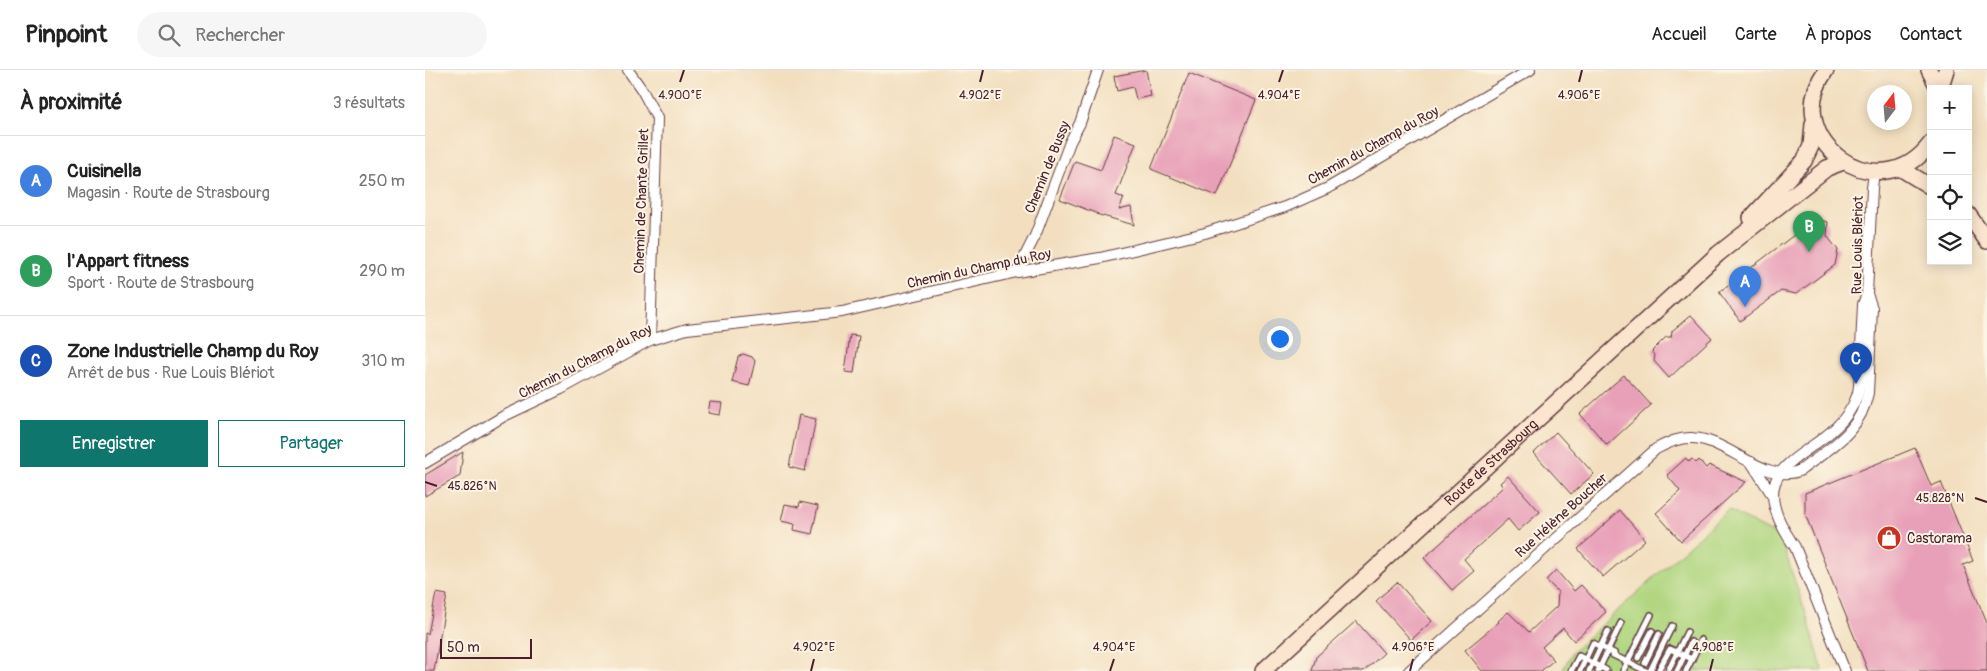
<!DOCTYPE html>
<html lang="fr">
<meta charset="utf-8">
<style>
:root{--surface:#fff;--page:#f6f6f6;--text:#222;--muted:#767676;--line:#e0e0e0;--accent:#0f766e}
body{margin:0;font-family:Pangolin,sans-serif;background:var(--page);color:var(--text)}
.controls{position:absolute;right:15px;top:15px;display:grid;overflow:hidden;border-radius:0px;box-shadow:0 2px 12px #0003}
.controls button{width:45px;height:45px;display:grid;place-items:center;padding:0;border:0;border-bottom:1px solid var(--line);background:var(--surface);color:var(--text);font:25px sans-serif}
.compass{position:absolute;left:1442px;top:15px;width:45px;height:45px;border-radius:50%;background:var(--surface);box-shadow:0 2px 12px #0003;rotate:16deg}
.scale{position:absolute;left:15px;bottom:12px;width:92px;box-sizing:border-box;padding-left:5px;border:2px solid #4a1f2b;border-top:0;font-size:14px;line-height:18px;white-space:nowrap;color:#4a1f2b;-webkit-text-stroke:4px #fcf5e5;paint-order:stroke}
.you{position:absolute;left:854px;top:268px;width:18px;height:18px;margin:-12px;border:4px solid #fff;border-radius:50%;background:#1a73e8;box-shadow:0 0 0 8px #1a73e833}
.badge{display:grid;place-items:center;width:32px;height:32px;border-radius:50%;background:var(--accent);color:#fff;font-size:16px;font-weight:700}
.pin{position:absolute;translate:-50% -41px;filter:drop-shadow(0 1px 2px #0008)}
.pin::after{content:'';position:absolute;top:26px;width:18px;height:15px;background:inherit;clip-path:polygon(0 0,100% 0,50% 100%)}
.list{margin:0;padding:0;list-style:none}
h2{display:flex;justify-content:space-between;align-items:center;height:65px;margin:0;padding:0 20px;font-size:21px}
h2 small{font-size:16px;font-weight:400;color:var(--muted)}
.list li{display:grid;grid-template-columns:32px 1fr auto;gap:15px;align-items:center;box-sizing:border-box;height:90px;padding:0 20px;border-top:1px solid var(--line)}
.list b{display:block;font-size:19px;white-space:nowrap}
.list p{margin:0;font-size:16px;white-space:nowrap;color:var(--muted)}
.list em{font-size:16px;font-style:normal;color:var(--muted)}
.actions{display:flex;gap:10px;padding:15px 20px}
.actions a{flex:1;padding:11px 0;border:1px solid var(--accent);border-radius:0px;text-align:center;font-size:18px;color:var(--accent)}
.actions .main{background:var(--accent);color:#fff}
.icon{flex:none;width:28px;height:28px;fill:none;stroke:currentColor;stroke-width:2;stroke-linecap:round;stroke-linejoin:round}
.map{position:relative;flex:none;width:1562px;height:601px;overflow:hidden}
header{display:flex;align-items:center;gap:30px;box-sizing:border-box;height:70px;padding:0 25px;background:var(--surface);border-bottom:1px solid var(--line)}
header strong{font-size:24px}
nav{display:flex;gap:28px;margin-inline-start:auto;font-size:18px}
.search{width:350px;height:45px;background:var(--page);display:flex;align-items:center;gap:12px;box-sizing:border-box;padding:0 18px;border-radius:28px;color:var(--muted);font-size:19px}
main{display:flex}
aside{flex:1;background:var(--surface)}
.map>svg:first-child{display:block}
.green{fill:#b0d680;stroke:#7d7a56}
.building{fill:#e89fb8}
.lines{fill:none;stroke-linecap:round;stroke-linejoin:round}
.lane-casing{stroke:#633c41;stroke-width:8}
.street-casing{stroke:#633c41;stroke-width:12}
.secondary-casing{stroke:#633c41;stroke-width:18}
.lane{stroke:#fff;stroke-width:5}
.street{stroke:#fff;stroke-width:10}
.secondary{stroke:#fbe5cf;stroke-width:15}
.ticks{fill:none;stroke:#4a1f2b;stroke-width:2}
.labels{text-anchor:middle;stroke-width:4;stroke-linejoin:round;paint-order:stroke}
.street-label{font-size:14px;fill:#4a1f2b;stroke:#fcf5e5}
.poi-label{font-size:14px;fill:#4a1f2b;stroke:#fcf5e5;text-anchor:start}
.ticks-label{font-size:12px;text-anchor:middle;fill:#4a1f2b;stroke:#fcf5e5;stroke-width:4;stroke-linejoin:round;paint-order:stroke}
</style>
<header>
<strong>Pinpoint</strong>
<div class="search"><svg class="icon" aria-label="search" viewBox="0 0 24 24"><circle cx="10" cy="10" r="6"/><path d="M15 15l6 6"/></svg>Rechercher</div>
<nav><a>Accueil</a><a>Carte</a><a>À propos</a><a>Contact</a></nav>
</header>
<main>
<aside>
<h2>À proximité<small>3 résultats</small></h2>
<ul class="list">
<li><span class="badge" style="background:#3f7fe0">A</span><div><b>Cuisinella</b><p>Magasin · Route de Strasbourg</p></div><em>250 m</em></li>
<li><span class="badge" style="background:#2e9e5b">B</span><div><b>l'Appart fitness</b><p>Sport · Route de Strasbourg</p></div><em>290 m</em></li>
<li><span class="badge" style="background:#1a4fb4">C</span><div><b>Zone Industrielle Champ du Roy</b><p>Arrêt de bus · Rue Louis Blériot</p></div><em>310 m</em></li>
</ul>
<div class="actions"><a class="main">Enregistrer</a><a>Partager</a></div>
</aside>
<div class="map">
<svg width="1562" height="601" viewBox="0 0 1562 601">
<rect width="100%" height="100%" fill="#fcf5e5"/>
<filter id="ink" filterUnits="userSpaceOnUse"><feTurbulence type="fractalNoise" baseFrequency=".02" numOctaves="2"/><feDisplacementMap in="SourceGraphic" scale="10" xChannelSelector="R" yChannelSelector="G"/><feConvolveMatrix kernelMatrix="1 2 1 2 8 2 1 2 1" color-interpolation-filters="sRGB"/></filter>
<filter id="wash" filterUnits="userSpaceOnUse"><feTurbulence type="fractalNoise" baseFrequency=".0096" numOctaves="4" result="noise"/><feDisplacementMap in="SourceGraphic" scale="20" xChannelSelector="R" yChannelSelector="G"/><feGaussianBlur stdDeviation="1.12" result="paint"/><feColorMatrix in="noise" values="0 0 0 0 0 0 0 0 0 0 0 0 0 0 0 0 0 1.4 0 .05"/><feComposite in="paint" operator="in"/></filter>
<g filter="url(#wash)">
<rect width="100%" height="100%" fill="#f3dfc0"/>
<path class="green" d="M1303 440 1355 467 1383 550 1398 601H1137L1147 582Z"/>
<g id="blocks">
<g class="building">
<path d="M721 0 726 26 711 29 708 17 692 21 689 6Z"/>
<path d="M764 3 831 30 792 126 726 99Z"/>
<path d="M689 65 711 73 691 125 699 128 694 140 706 137 709 155 671 144H673L635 129 650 91 676 100Z"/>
<path d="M1390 149 1403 152 1402 166 1413 180 1410 195 1371 224 1356 221 1315 251 1294 222Z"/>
<path d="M1266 245 1287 268 1244 308 1229 291 1230 285 1227 281 1241 267H1246L1247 261Z"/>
<path d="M425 265 434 266 429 303 420 302Z"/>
<path d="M318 284 327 287 330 291 324 316 307 312 313 287Z"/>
<path d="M1199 305 1226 335 1182 375 1155 344Z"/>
<path d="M285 332 297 333 295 345 283 343Z"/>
<path d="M374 345 391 349 380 401 364 397Z"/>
<path d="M1131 362 1169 404 1146 424 1109 383Z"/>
<path d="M1490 378 1506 416 1516 412 1548 491 1538 495 1562 553V601H1443L1380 444V423Z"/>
<path d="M38 382 35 406 0 426V405Z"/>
<path d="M1261 388 1264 392 1267 389 1271 393 1274 390 1281 398 1284 395 1321 412 1256 471 1231 443 1255 421 1242 405Z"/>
<path d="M1083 406 1115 442 1093 461 1083 449 1039 489 1049 501 1027 520 999 488 1078 417 1075 413Z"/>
<path d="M375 432 393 436 387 464 369 460 370 454 356 451 360 434 374 437Z"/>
<path d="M1195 440 1220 470 1178 507 1153 479Z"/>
<path d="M1131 500 1149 521 1156 515 1181 542 1149 571 1138 558 1117 577 1129 590 1116 601H1057L1040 580 1074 552 1073 551 1083 542 1104 562 1132 536 1133 522 1121 510Z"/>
<path d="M972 512 1007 551 986 570 951 531Z"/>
<path d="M11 523 22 525 9 601H0V563L3 564Z"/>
<path d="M931 551 959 583 939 601H887L891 587Z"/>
</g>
</g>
</g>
<g filter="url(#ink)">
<use href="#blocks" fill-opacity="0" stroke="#633c41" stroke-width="1"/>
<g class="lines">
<defs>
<g id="lane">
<path d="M1188 585 1221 601"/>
<path d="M1213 588 1227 561"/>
<path d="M1220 593 1234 564"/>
<path d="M1234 599 1245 579 1267 589"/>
<path d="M1146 601 1154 586 1181 600"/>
<path d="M1155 601 1168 573 1189 583"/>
<path d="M1164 601 1183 561"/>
<path d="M1173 601 1196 553"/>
<path d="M1198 601 1226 545"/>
<path d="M1225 601 1247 556"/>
<path d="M1243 601 1262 562"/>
<path d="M1252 601 1266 572"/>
<path d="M1261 601 1276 570"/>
</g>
<g id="street">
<path d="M203 0 217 20 232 48 225 270"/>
<path d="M592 202 610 166 645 72 655 53 673 0"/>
<path d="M1326 392 1348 426"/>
<path d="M0 393 79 346 136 319 225 270 262 259 417 242 592 202 675 188 780 163 860 137 903 118 1105 0"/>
<path d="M984 601 1231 379C1243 373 1254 367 1268 368 1302 369 1342 416 1376 400 1406 377 1435 363 1443 323L1447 238 1442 224 1447 118 1449 102"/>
<path d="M1420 601 1370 477C1303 382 1408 393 1432 326 1435 318 1434 308 1435 299 1436 278 1437 256 1438 234L1442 224"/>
</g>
<g id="secondary">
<path d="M1401 0C1352 70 1455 143 1506 73"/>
<path d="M1504 0 1514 19"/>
<path d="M1515 19 1521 0"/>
<path d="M1475 98 1506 117"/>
<path d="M1543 144 1562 171"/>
<path d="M1326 148 1379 91 1386 76 1388 54"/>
<path id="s1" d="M838 601 1293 184 1402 98 1418 92"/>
</g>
</defs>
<use href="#lane" class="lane-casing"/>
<use href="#street" class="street-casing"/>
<use href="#secondary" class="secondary-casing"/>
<use href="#lane" class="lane"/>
<use href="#street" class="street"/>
<use href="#secondary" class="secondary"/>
</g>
</g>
<path class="ticks" d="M255 12 259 0M555 12 558 0M854 12 858 0M1154 12 1157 0M0 412 12 416M1550 428 1562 432M386 601 389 589M685 601 689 589M985 601 988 589M1285 601 1288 589"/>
<defs>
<symbol id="shop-disc" viewBox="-11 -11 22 22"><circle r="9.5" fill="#c8321e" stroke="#fcf5e5"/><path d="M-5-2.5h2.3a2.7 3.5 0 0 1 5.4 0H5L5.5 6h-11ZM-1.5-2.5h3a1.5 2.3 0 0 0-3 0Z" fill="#fff"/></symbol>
</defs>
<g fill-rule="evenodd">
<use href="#shop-disc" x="1450" y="454" width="28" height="28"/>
</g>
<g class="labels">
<g class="street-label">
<text transform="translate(948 75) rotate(-29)" y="5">Chemin du Champ du Roy</text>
<text transform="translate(622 97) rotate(-68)" y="5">Chemin de Bussy</text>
<text transform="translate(216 131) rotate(-88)" y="5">Chemin de Chante Grillet</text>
<text transform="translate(1432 175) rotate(-89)" y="5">Rue Louis Blériot</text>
<text transform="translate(554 198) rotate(-12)" y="5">Chemin du Champ du Roy</text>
<text transform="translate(160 291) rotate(-27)" y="5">Chemin du Champ du Roy</text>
<text dy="5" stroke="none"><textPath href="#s1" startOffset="309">Route de Strasbourg</textPath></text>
<text transform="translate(1136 445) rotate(-42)" y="5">Rue Hélène Boucher</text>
</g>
<g class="poi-label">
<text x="1482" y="473">Castorama</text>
</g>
</g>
<g class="ticks-label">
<text x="255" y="29">4.900°E</text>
<text x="555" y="29">4.902°E</text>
<text x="854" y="29">4.904°E</text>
<text x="1154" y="29">4.906°E</text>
<text x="47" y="420">45.826°N</text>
<text x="1515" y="432">45.828°N</text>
<text x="389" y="581">4.902°E</text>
<text x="689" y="581">4.904°E</text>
<text x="988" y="581">4.906°E</text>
<text x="1288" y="581">4.908°E</text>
</g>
</svg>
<div class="controls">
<button>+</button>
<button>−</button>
<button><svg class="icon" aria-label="locate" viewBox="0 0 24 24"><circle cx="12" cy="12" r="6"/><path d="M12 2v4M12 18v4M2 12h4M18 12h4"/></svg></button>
<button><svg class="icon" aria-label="layers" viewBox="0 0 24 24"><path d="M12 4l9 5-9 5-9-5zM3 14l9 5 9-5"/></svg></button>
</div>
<svg class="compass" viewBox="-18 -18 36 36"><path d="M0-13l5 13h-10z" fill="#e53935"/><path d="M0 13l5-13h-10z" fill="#767676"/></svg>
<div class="scale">50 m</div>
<div class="you"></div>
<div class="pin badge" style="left:1320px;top:237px;background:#3f7fe0">A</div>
<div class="pin badge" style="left:1384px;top:182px;background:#2e9e5b">B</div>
<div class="pin badge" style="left:1431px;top:314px;background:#1a4fb4">C</div>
</div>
</main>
